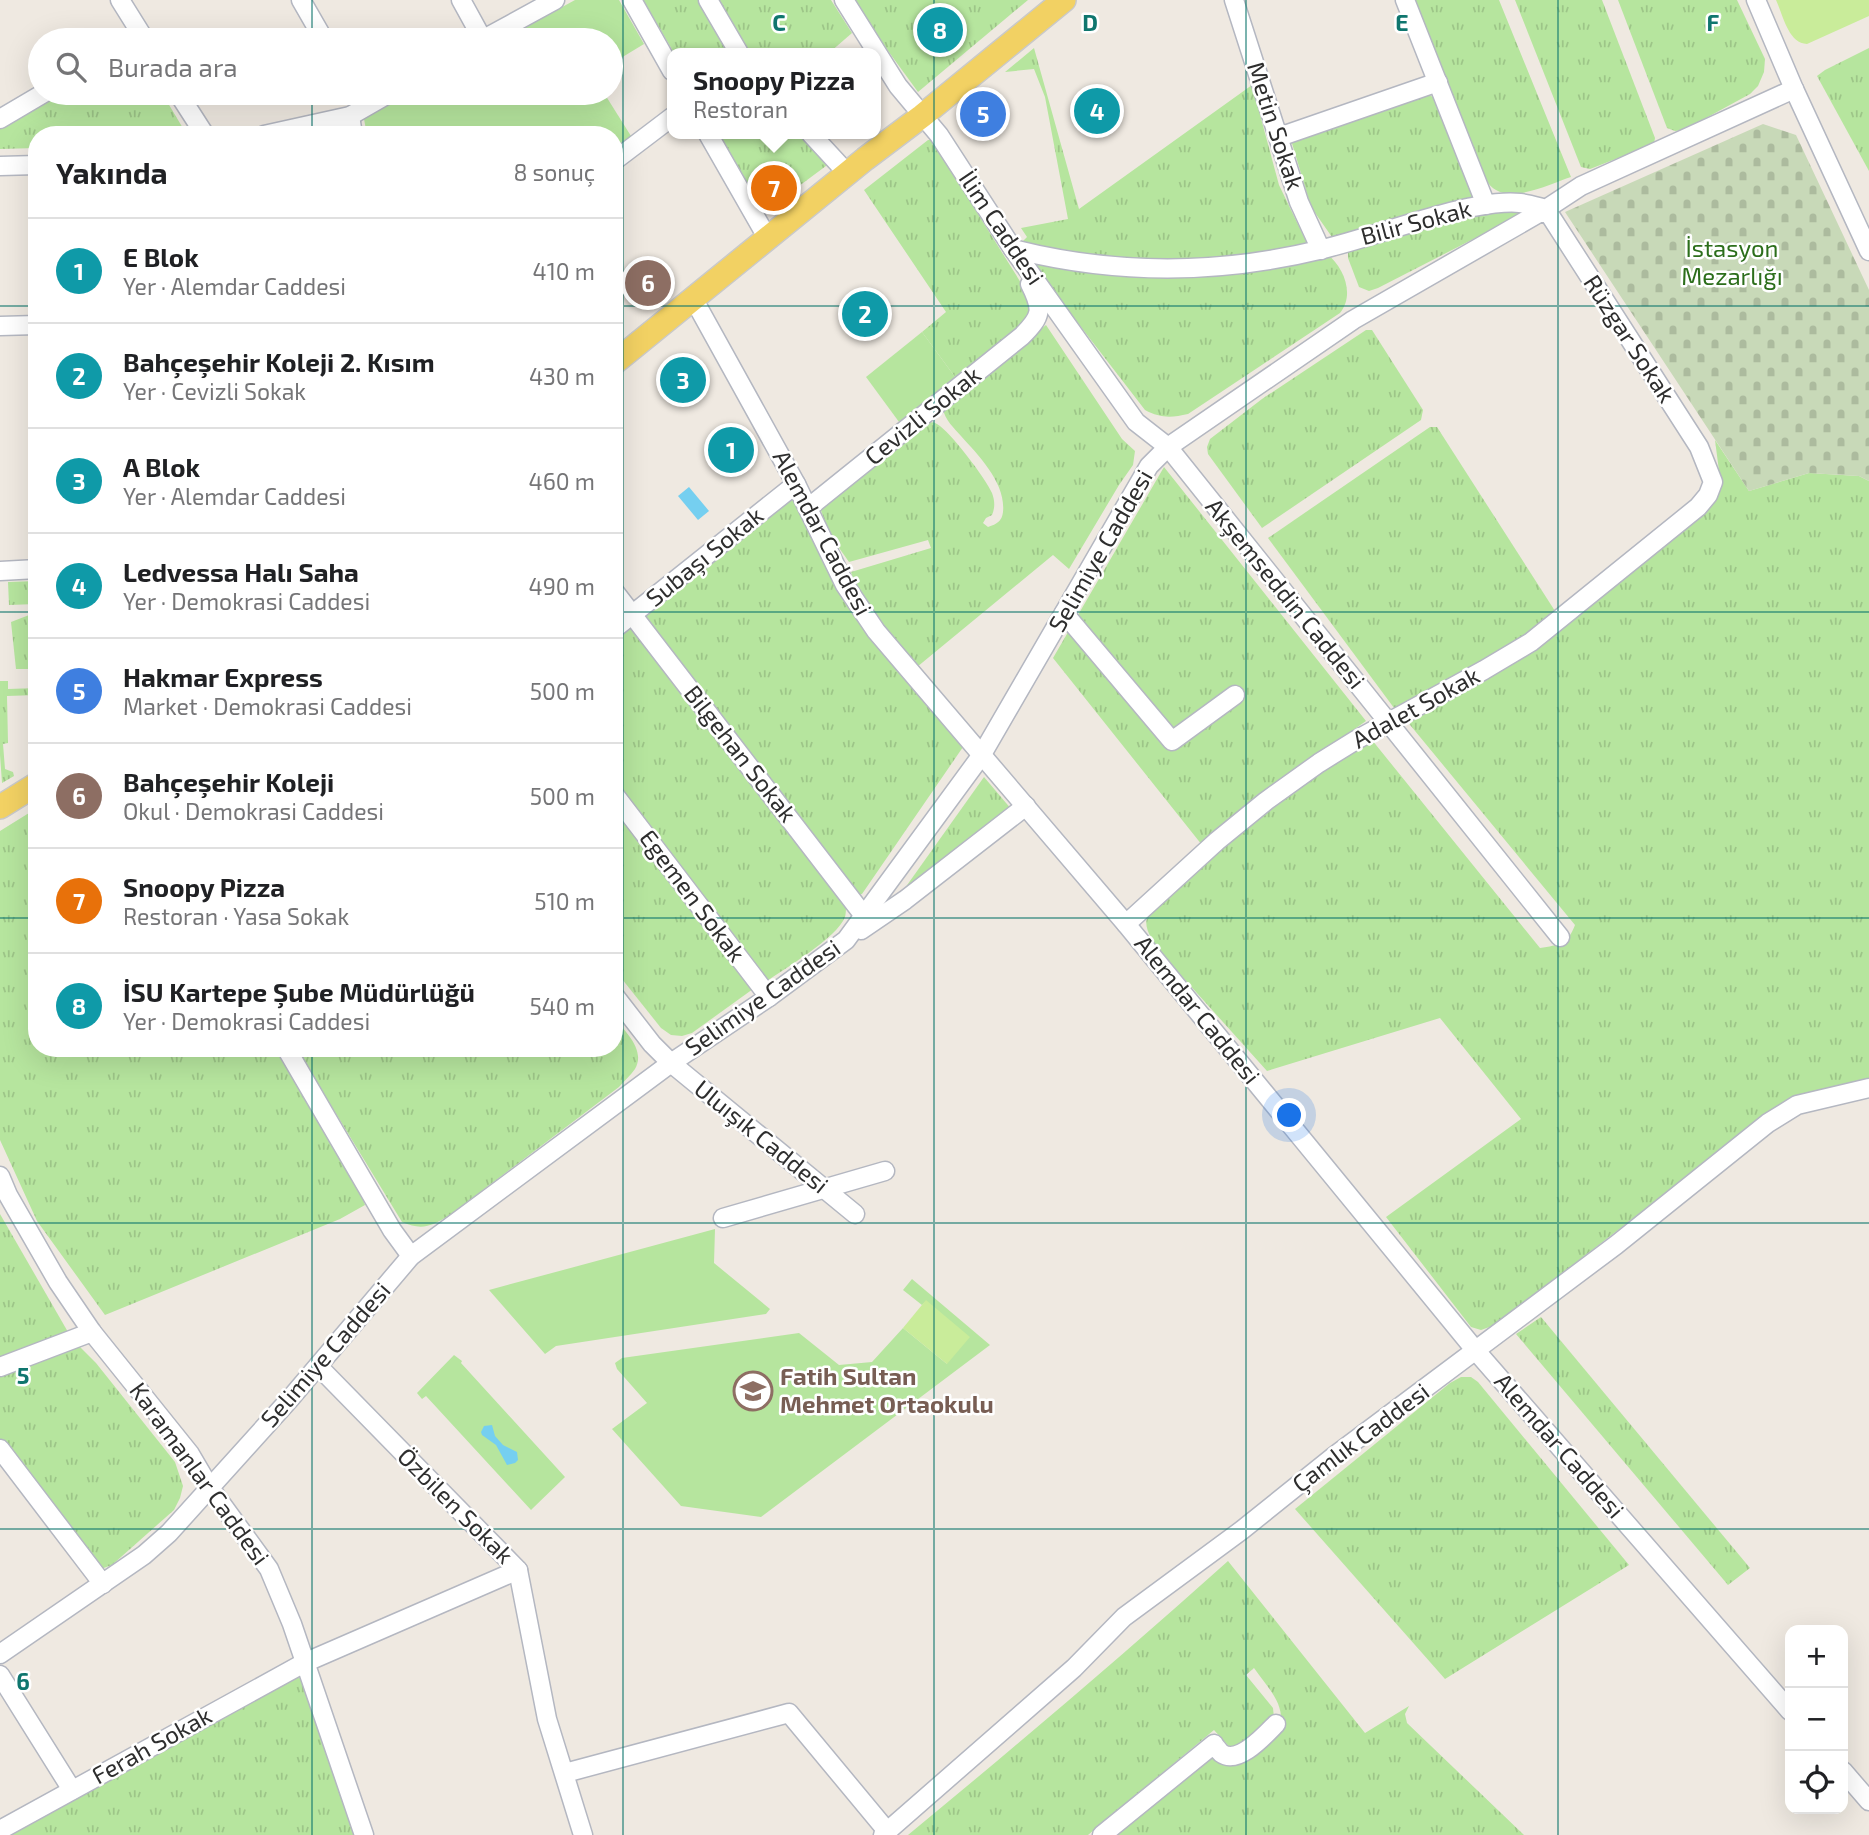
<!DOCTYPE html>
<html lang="tr">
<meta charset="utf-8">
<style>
:root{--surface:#fff;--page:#f2f2f2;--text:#202124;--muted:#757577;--line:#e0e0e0;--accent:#4264fb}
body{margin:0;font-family:"Exo 2",sans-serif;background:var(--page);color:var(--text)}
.controls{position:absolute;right:21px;bottom:21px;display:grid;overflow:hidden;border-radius:14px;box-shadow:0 7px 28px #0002}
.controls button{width:63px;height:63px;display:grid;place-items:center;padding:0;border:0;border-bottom:2px solid var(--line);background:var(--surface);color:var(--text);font:35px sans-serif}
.you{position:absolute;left:1290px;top:1116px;width:24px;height:24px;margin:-18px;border:5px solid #fff;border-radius:50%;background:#1a73e8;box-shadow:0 0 0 10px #1a73e833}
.badge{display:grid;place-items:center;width:46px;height:46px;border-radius:50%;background:var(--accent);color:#fff;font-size:23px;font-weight:700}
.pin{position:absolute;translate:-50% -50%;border:4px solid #fff;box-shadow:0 2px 7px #0006}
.popup{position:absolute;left:667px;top:48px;width:214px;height:91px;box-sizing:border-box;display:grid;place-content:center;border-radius:14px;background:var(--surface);filter:drop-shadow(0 2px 5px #0005);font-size:23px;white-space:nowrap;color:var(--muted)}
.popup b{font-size:26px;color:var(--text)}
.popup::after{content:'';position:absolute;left:50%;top:100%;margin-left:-14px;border:14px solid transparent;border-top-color:var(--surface)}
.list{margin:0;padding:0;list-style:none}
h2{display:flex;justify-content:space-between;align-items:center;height:91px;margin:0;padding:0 28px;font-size:30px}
h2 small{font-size:23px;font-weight:400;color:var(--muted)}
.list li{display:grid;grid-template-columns:46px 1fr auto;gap:21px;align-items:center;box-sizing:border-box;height:105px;padding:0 28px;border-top:2px solid var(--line)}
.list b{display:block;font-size:26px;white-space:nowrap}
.list p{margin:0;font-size:23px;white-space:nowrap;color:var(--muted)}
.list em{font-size:23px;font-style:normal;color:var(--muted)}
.icon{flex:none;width:38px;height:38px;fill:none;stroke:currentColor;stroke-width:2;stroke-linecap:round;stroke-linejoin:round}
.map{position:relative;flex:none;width:1869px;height:1835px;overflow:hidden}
.search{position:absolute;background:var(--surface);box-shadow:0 7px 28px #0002;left:28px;top:28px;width:595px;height:77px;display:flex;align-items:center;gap:18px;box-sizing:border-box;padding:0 24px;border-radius:38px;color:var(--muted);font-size:26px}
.panel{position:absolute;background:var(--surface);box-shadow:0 7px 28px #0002;left:28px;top:126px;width:595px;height:931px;border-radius:28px}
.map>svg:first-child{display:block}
.grass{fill:url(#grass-tufts)}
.cemetery{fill:url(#cemetery-stones)}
.park{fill:#b6e59e}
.pitch{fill:#c9ec9a}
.water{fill:#75cff0}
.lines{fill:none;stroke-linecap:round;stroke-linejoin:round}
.minor-casing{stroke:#b4b7c1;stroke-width:21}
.major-casing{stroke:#c9c9c9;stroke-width:26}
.minor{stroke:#fff;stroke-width:18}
.major{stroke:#f2d163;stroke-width:23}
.grid{fill:none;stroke:#0f766e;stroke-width:2;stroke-opacity:0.55}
.labels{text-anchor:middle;stroke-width:5;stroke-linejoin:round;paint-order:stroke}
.street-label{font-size:24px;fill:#2e2e2e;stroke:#fff}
.park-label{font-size:24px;fill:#2c6e1b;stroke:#fff}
.education-label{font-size:24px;font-weight:bold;fill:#785e54;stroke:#fff;text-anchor:start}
.grid-label{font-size:23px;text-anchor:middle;font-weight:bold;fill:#0f766e;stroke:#fff;stroke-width:5;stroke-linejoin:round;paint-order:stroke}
</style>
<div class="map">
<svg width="1869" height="1835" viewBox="0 0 1869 1835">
<defs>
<pattern id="grass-tufts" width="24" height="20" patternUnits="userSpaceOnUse" patternTransform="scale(1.75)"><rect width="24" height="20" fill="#b6e59e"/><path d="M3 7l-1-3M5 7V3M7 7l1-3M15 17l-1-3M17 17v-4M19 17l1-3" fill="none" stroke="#9dc588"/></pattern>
<pattern id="cemetery-stones" width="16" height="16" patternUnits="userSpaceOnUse" patternTransform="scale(1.75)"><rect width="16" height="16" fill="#c8d9b8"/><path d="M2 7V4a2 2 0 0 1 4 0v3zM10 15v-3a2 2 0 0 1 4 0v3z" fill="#acbb9e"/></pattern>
</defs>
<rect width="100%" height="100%" fill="#efe9e1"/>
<g class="grass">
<path d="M643 0H701L730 53H674Z"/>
<path d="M718 0H831L852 33 829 53H748Z"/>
<path d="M855 0H1028L918 92 864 18Z"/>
<path d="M1411 0H1499L1571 177C1552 183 1515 202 1496 190 1488 186 1484 176 1479 169Z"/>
<path d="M1515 0H1602L1655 138 1654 144 1590 169 1581 167Z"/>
<path d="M1618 0H1737L1765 59 1764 72 1758 86 1750 94 1684 130 1675 131 1667 128Z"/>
<path d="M1034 48 1079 209 1252 85 1279 185 1307 243 1280 251 1178 263 1099 258 1021 243 1027 237 1021 228 1068 219 1045 97 1034 69 1005 72Z"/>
<path d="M1869 48V171L1817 76 1825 70Z"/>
<path d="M56 93H162L187 135H37V148L0 149V127Z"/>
<path d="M1429 95 1435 98 1477 201 1441 205 1334 240 1311 207 1291 140 1410 98Z"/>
<path d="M719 134H803L830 163 764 212Z"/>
<path d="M928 140H932L1031 299 1032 318 958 381 922 332 946 312 864 190Z"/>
<path d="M1493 211H1528L1378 288 1369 291 1359 287 1348 258V248L1402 231Z"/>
<path d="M1327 254C1344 267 1355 295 1340 313L1188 414C1171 418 1160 418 1145 410L1030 261 1061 267Z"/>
<path d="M1046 325 1122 439 1135 451 1133 465 1119 485 1069 569 1053 555 917 667C894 642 860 605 851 572L931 548 928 540 849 562 830 535 820 508 926 422C930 422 934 422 937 424 950 431 986 479 992 493 995 501 995 508 992 515L986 518 983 523 988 527C997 524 1002 521 1003 512 1006 483 979 456 961 436 954 428 945 420 943 409Z"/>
<path d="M1366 330H1372L1423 410 1421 420 1262 528 1208 454 1207 447 1210 439 1262 399Z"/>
<path d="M1430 427H1437L1555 611 1552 616 1516 646 1397 712 1268 538Z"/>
<path d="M1715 440 1749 491 1809 473 1859 476 1869 481V1081L1762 1119 1495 1325 1481 1330 1471 1327 1386 1217 1521 1119 1440 1018 1267 1071 1160 952C1153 940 1142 928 1148 915L1227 842 1343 757 1372 740 1540 948C1559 945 1568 944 1575 925L1406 720 1527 649 1718 489 1719 471Z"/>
<path d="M1164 467 1366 721 1255 799 1202 845 1053 658Z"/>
<path d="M794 496 859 619 963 747 862 894 853 896 643 616Z"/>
<path d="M37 581V604L9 605 8 582Z"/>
<path d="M37 612V669H16L11 622Z"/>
<path d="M630 624 846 906C846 908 846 914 845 917 837 938 784 969 764 983L614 782V637Z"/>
<path d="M0 681H8V689L37 688V695L7 696 8 743 3 744 5 769 13 772 14 776 2 783 0 755Z"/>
<path d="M984 777 1012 810 900 895Z"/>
<path d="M614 807 753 989 692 1033 682 1036 671 1035 661 1028 614 969Z"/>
<path d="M37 808V1048H276L361 1193 365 1205 340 1219 105 1315 37 1221 0 1140V831Z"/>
<path d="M614 1018C625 1031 646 1050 635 1069 631 1075 624 1081 619 1087L450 1215C432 1226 422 1231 402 1222L296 1048H614Z"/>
<path d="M0 1214 68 1332 0 1360Z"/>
<path d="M1541 1317 1750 1568 1728 1585 1516 1334Z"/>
<path d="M77 1344 96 1363 175 1462 183 1486 180 1498 174 1510 112 1565 101 1569 96 1565 0 1440V1374Z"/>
<path d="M1461 1377H1471L1478 1382 1629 1565 1445 1679 1295 1509 1450 1383Z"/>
<path d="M1228 1561 1365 1733 1409 1706 1405 1714 1407 1723 1524 1835H1116L1212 1757 1227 1765 1236 1764 1280 1731C1286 1703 1269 1690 1254 1668L1246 1675 1273 1708 1274 1718 1233 1751 1214 1730 1088 1835H908C1016 1746 1123 1655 1228 1561Z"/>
<path d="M300 1671 355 1835H3Z"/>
</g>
<path class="cemetery" d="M1763 124 1796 135 1869 290V481L1859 476 1809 473 1749 491 1565 212Z"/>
<g class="park">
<path d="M575 0H619L644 44 611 64V40H502Z"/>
<path d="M410 93H604L631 136 614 149V135H367L364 119Z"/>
<path d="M922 332 958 381 902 426 866 377Z"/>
<path d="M715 1229 714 1263 770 1309 766 1314 556 1346 545 1354 489 1290Z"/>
<path d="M912 1279 990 1345 761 1517 681 1506 612 1429 647 1403 617 1369 615 1363 622 1358 799 1333 839 1365 872 1362 903 1328 947 1364 926 1301 922 1305 903 1290Z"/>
<path d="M454 1355 462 1361 461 1363 565 1477 531 1510 426 1396 422 1399 417 1393Z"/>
</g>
<g class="pitch">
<path d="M1776 0H1869V16L1807 44C1788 43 1783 15 1776 0Z"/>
<path d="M926 1300 970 1337 947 1364 903 1328Z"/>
</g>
<g class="water">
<path d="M689 487 709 511 698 520 678 496Z"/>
<path d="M492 1425 495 1436 503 1445 517 1452 518 1460 515 1463 507 1465 496 1445 482 1435 481 1432 484 1426Z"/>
</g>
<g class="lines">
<defs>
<g id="minor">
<path d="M120 0 145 40"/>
<path d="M301 0 324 40"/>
<path d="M461 0 483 40"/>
<path d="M632 0 672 71"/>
<path d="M708 0 739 53"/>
<path d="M844 0 898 86 939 135 1013 249 1136 422 1168 447 1560 937"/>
<path d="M1234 0 1299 202 1321 250"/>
<path d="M1405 0 1486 205"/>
<path d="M1756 0 1794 89 1869 251"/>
<path d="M482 40 555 0"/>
<path d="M178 93 205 135"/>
<path d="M350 116 353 135"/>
<path d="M0 119 44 93"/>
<path d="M708 134 768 239"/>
<path d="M811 134 847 173"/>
<path d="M264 135 350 116 390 93"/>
<path d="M1279 137 1438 82"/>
<path d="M614 161 672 117"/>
<path d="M0 166 37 165"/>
<path d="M1013 249C1116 275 1216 275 1319 250 1369 238 1417 219 1467 208 1484 205 1503 201 1520 203 1529 204 1538 207 1546 209L1581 186 1794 89"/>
<path d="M693 298 796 484 845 585 876 631 1126 924 1476 1351 1790 1711"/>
<path d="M0 326 37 325"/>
<path d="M808 508 1022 336C1042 316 1043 310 1030 284"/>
<path d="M0 571 37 569"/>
<path d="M614 591 865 917"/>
<path d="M1064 613 1172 741 1235 695"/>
<path d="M614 629 796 484"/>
<path d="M614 794 769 997"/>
<path d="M861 930 905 900 1026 806"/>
<path d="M614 995 652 1044 671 1063 855 1214"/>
<path d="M286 1048 392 1230 411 1256"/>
<path d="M0 1176 8 1195 58 1282 92 1332 190 1454 210 1488 269 1569 292 1624 364 1835"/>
<path d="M723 1218 885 1171"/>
<path d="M318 1366 518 1570 547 1719 583 1835"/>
<path d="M0 1367 92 1332"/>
<path d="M0 1449 103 1584"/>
<path d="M0 1654 144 1555 169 1533 289 1400 411 1256 671 1063 769 997 846 940 981 756 1149 466 1168 447 1353 320 1546 209 1699 447 1713 482 1708 495 1698 507 1531 642 1484 670 1356 740 1319 763 1266 801 1217 841 1126 924"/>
<path d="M0 1675 72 1790"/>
<path d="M1843 1771 1869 1801"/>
<path d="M565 1773 789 1713 887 1831"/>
<path d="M0 1830 304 1663 518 1570"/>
<path d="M883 1835 1074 1668 1124 1617 1242 1530 1333 1457 1616 1245 1768 1123 1797 1105 1869 1088"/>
<path d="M1102 1835 1214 1744C1214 1745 1220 1752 1221 1753 1238 1766 1265 1735 1276 1724"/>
</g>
<g id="major">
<path d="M614 363 865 159 922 116 1064 0"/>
<path d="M0 807 37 784"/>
</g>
</defs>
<use href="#minor" class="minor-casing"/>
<use href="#major" class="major-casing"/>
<use href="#minor" class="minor"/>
<use href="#major" class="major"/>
</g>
<path class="grid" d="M312 0V40M623 0V1835M934 0V1835M1246 0V1835M1558 0V1835M312 93V135M0 306H37M614 306H1869M0 612H37M614 612H1869M0 918H37M614 918H1869M312 1048V1835M0 1223H1869M0 1529H1869"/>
<defs>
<symbol id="school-ring" viewBox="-11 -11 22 22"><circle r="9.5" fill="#fff" stroke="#8d6e63" stroke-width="1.5"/><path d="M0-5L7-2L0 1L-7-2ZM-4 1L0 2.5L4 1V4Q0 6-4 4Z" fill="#8d6e63"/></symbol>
</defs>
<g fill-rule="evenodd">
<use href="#school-ring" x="731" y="1369" width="44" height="44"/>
</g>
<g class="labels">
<g class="street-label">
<text transform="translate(1275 126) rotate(72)" y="8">Metin Sokak</text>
<text transform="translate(1416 223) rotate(-15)" y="8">Bilir Sokak</text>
<text transform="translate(1001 228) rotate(56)" y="8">İlim Caddesi</text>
<text transform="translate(1629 339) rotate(57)" y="8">Rüzgar Sokak</text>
<text transform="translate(923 416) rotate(-39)" y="8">Cevizli Sokak</text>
<text transform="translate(822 533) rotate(62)" y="8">Alemdar Caddesi</text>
<text transform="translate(1101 551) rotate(-60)" y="8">Selimiye Caddesi</text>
<text transform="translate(705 557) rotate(-39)" y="8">Subaşı Sokak</text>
<text transform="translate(1285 594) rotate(51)" y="8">Akşemseddin Caddesi</text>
<text transform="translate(1416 708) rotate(-29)" y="8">Adalet Sokak</text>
<text transform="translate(740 754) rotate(52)" y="8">Bilgehan Sokak</text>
<text transform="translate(692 896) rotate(53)" y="8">Egemen Sokak</text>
<text transform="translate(763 998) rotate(-35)" y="8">Selimiye Caddesi</text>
<text transform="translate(1197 1010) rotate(51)" y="8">Alemdar Caddesi</text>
<text transform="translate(761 1137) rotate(39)" y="8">Uluışık Caddesi</text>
<text transform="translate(326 1355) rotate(-49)" y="8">Selimiye Caddesi</text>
<text transform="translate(1361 1438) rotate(-37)" y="8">Çamlık Caddesi</text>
<text transform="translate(1559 1446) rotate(49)" y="8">Alemdar Caddesi</text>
<text transform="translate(199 1474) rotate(54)" y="8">Karamanlar Caddesi</text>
<text transform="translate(455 1506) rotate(45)" y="8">Özbilen Sokak</text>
<text transform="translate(152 1746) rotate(-29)" y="8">Ferah Sokak</text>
</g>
<g class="park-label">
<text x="1732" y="257">İstasyon<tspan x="1732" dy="28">Mezarlığı</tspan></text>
</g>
<g class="education-label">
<text x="780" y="1385">Fatih Sultan<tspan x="780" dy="28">Mehmet Ortaokulu</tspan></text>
</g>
</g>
<g class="grid-label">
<text x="779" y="31">C</text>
<text x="1090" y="31">D</text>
<text x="1402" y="31">E</text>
<text x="1713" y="31">F</text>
<text x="23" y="1384">5</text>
<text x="23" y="1690">6</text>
</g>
</svg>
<div class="controls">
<button>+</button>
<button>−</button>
<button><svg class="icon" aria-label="locate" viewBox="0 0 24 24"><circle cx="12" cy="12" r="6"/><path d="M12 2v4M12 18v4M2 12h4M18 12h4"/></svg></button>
</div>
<div class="you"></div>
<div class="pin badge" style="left:731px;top:450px;background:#0f9aa8">1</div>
<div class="pin badge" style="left:865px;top:314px;background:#0f9aa8">2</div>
<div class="pin badge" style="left:683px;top:380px;background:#0f9aa8">3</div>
<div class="pin badge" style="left:1097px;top:111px;background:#0f9aa8">4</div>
<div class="pin badge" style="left:983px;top:114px;background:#3f7fe0">5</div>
<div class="pin badge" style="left:648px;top:283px;background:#8d6e63">6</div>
<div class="pin badge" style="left:774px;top:188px;background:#e8710a">7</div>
<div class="popup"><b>Snoopy Pizza</b>Restoran</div>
<div class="pin badge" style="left:940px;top:30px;background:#0f9aa8">8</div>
<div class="search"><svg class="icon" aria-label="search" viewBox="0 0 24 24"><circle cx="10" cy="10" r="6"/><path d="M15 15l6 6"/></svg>Burada ara</div>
<section class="panel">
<h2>Yakında<small>8 sonuç</small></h2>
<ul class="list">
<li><span class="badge" style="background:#0f9aa8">1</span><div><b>E Blok</b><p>Yer · Alemdar Caddesi</p></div><em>410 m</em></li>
<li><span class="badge" style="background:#0f9aa8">2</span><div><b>Bahçeşehir Koleji 2. Kısım</b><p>Yer · Cevizli Sokak</p></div><em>430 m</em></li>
<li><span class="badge" style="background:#0f9aa8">3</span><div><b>A Blok</b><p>Yer · Alemdar Caddesi</p></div><em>460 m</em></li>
<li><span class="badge" style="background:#0f9aa8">4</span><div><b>Ledvessa Halı Saha</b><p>Yer · Demokrasi Caddesi</p></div><em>490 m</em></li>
<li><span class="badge" style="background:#3f7fe0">5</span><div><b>Hakmar Express</b><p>Market · Demokrasi Caddesi</p></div><em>500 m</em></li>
<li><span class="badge" style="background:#8d6e63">6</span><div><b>Bahçeşehir Koleji</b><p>Okul · Demokrasi Caddesi</p></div><em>500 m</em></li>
<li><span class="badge" style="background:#e8710a">7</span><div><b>Snoopy Pizza</b><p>Restoran · Yasa Sokak</p></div><em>510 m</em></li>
<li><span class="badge" style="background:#0f9aa8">8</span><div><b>İSU Kartepe Şube Müdürlüğü</b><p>Yer · Demokrasi Caddesi</p></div><em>540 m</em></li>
</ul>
</section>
</div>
